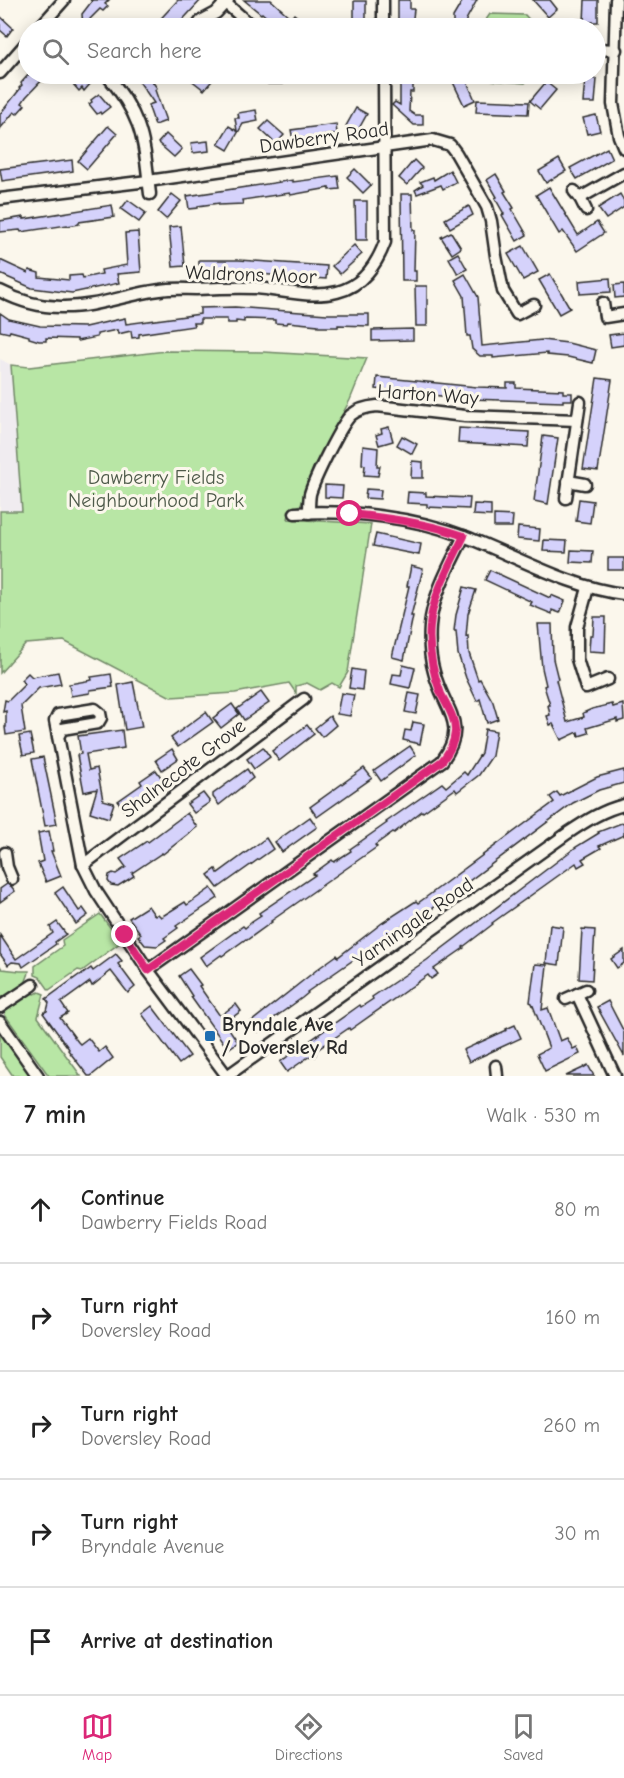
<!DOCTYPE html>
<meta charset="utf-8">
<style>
:root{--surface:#fff;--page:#f6f6f6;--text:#222;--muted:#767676;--line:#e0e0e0;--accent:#db2777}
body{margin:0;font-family:"Comic Neue",sans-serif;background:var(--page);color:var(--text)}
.stop{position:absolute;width:18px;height:18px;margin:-14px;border:4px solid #db2777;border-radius:50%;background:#fff}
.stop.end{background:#db2777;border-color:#fff;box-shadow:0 2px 6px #0008}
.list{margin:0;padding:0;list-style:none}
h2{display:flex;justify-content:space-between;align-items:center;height:78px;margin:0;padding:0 24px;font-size:26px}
h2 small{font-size:20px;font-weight:400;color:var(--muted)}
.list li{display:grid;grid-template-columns:39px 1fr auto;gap:18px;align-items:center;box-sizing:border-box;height:108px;padding:0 24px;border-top:2px solid var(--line)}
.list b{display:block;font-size:22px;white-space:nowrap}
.list p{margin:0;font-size:20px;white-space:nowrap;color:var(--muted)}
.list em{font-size:20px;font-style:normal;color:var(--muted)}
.icon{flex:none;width:33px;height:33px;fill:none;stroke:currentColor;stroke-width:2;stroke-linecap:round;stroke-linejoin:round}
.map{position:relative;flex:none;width:624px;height:1076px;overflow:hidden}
.search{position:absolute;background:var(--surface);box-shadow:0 3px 15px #0003;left:18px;right:18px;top:18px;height:66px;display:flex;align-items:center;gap:15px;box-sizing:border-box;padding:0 21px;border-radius:33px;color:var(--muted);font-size:22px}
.sheet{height:618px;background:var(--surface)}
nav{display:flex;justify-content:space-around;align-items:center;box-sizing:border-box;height:84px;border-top:2px solid var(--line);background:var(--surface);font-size:16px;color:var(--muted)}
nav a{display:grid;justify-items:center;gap:3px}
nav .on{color:var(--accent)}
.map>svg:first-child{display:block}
.built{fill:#f0ecf0}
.green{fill:#b8e6a5;stroke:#728868;stroke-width:1.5}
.building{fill:#d5d2fb;stroke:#2b2b2b;stroke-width:1.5}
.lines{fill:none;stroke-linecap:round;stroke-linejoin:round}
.street-casing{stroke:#2b2b2b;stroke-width:15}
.street{stroke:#fbf7ec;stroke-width:10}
.route{stroke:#db2777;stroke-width:8}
.poi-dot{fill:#1f6fb2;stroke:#fbf7ec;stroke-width:2}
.labels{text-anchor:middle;stroke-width:6;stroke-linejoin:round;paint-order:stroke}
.street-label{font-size:20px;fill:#2b2b2b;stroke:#fbf7ec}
.park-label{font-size:20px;fill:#4e5a4a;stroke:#fbf7ec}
.poi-label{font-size:20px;font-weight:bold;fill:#2b2b2b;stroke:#fbf7ec;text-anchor:start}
</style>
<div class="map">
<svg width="624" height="1076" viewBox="0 0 624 1076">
<rect width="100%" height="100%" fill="#fbf7ec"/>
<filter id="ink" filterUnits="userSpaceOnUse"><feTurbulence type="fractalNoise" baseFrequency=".0167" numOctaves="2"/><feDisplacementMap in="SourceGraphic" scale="12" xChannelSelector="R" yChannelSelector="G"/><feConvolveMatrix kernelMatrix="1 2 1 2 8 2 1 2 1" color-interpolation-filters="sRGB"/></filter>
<g filter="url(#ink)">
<path class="built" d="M0 359 11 365 22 511H0Z"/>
<g class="green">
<path d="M490 14 525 15 537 28H482L483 24Z"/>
<path d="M483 74H534L525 83 488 80Z"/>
<path d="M166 351 263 352 367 358 350 400 313 468 301 505 290 510 288 519 371 524 348 672 339 687 332 683 320 690 307 683 296 686V693L289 683 235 693 171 697 64 641 26 644 0 673V511H22L11 365 29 367Z"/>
<path d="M100 914 121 942 82 971 78 970 49 990 40 977 35 975V966L63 946 62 940Z"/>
<path d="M0 966 2 969 20 971H29C29 977 25 980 24 987L0 1004Z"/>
<path d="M39 992 44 994 38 1017 81 1076H49L5 1015 6 1009 30 993 35 994Z"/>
<path d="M0 1031 31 1076H13L0 1057Z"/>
</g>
<g class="building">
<path d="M90 0H109L105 4 108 6 103 11 100 9 90 19 91 28H83L82 14 92 1Z"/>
<path d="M178 0H201L175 28H152Z"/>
<path d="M244 0H271L291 18 294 14 311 28H286L281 25 279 28 262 13 261 14Z"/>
<path d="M398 0H410V9H414L412 27 398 28Z"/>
<path d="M463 0H477L466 20V28H453V17Z"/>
<path d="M533 0H550L557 9 548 17Z"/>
<path d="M585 0H598V22H584Z"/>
<rect x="354" y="1" width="12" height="21"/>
<path d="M0 16 13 28 7 36 0 30Z"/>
<path d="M552 20 585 22V28H551Z"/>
<path d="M29 74H39L44 78 26 97 22 103 25 105 17 114 14 112 0 129V114L20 89 19 88 22 85 21 83Z"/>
<path d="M67 74H82L91 83 84 91 82 88 79 91 72 83 74 81Z"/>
<path d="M134 74H147L157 88 155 90 166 121 155 125 148 105 154 103Z"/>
<path d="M195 74H218L204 90 190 79Z"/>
<path d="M246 74H265L257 83Z"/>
<rect x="268" y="74" width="14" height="10"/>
<path d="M452 74H465V77L475 100 464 105 452 80Z"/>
<path d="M400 78H410V81H413V92H410L409 111 415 115H423V125H414L392 105 395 102 400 105Z"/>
<path d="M585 78 597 79 595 103H583Z"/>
<path d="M546 82 556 90 540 109 530 101Z"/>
<path d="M99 94 110 107 101 114 100 112 97 114 89 104 92 102 91 100Z"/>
<path d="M477 100 529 102 528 114 476 112Z"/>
<path d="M356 108 367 114 357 132 346 126Z"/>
<path d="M256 110 258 121 243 124 228 150 218 144 229 126 237 131 235 118H239L238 113Z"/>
<path d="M596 115 600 131 587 134 583 118Z"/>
<path d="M268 121 284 135 276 144 260 129Z"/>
<path d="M336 124 337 134 293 140 291 130Z"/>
<path d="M108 126 117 134 87 169 78 161Z"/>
<path d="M166 134 182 149 174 157 158 143Z"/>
<path d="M208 141 209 151 193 153 191 143Z"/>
<path d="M607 148 612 159 577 179 570 168Z"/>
<path d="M559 159 566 171 546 183 539 171Z"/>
<path d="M72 160 73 171 2 181 0 169Z"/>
<path d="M414 160 422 168 407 185 399 178Z"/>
<path d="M355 169 371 185 363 193 347 177Z"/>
<path d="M450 170 456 182 443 189 441 185 417 194 415 190 423 185 420 182 433 177 434 180Z"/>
<path d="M496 174 506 191 504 192 514 208 512 209 527 235 517 241 502 215 504 214 495 198 497 197 487 180Z"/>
<path d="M338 176 340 189 329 190V188L291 195 290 193 242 200 243 204 219 205V203L198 206V208L189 209 187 196 293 180V182Z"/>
<path d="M549 187 578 235 597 222 604 233 577 251 563 231 559 234 536 195Z"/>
<path d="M172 194 181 201 166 219 158 212Z"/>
<path d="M401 194H412L413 230H415L414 271H416V281H402Z"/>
<path d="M620 194 624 201V207L606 219 598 208Z"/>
<path d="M128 200 146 213 139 222 121 209Z"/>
<path d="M355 201H367V240H356Z"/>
<path d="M112 205 114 217 79 222V224L67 226V225L21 232 20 230 0 232V221L24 217V219Z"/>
<path d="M469 206 473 215 450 228 445 219Z"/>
<path d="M181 226 185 266 173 267 169 227Z"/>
<path d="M138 232 141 272 117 274 119 283 72 293 32 288 0 274V260L28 273 29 270 39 273V277L69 280V276L82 275 83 278 102 274 101 270 127 265 125 233Z"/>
<path d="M451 232 461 248 452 254 441 237Z"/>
<path d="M354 245 362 254 340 274 332 266Z"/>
<path d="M523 246 538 272 523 280 508 254Z"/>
<path d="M458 253 467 269 458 274 449 258Z"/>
<path d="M199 260H239L327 266 326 279 243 273V272H199Z"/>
<path d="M465 274 478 297 482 346 542 340 568 343 596 350 593 363 568 357 547 355V353L493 358V356H480L472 349 470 336H467L464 296 455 280Z"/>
<path d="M550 274 570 308 559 314 539 280Z"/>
<path d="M610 278 611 292 580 294 579 281Z"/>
<path d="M624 284V297L615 298 614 285Z"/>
<path d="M415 286H427V326H416Z"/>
<path d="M235 307 327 314H369V326L338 325V327H318V325L288 322 287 324 275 323V320L244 319V322L236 321V323H227V319H200V323H193L194 326 139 334V337L132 338 131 331 118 334 117 330 97 334V337L77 341V339L46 338V341H39L29 338V336L10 331 9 333 0 331V313L9 319 40 326 85 327 125 318 126 324 200 314V308Z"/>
<path d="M413 329V340L372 341V330Z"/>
<path d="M624 333V345L611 347 609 335Z"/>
<path d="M377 377 477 387 507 388V383H516V388L563 390V393H572V400H563V402L469 399 376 389Z"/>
<path d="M597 378 612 380 598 471 583 469Z"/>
<path d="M389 427 393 441 379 445 376 435 382 433 381 429Z"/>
<path d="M459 428 529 432 528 447 458 443Z"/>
<path d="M402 436 417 444 412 454 397 445Z"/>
<path d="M543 436 558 438 548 504 534 501Z"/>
<path d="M363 446 378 448 377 466H380L378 476 364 475 365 465 362 464Z"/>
<path d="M412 461 423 462V478H411Z"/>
<path d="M325 485 343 486 342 498 325 497Z"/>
<path d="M366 489 381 490 380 499 365 498Z"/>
<path d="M408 492 426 493V496L470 498 469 509 427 507V504L407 503Z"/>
<path d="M579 499 593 501 590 523 576 521Z"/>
<path d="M474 504 491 505V516L473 515Z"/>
<path d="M494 515 513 516 512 527H494Z"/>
<path d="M518 527 540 529 539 541 517 539Z"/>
<path d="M376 534 421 544 419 555 373 546Z"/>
<path d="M544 540 567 541 566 552 543 551Z"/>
<path d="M571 550 593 551 592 563 570 562Z"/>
<rect x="608" y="558" width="16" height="12"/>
<path d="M411 566 423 569 411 616H413L404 660 392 657 409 586H407Z"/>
<path d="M490 570 550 598 551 595 565 601 560 613 552 610V614L530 605 532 602 485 580Z"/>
<path d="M464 587 476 590 468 614 466 637 468 636 469 653 478 680 480 679 493 702 498 719 487 723 480 699 477 701 466 678 458 654 456 631H454L456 615Z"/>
<path d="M594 617H606L605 652 589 651 590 635H593Z"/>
<path d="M538 624H552L553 659 558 679 556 680 567 722 584 717 583 713 592 709 612 704 613 707 623 704 624 720 617 722V719L587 728 589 733 579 736 578 732 561 740 553 724 550 725 547 716 550 715 548 705H550L544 686 546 685 542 668Z"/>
<path d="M403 665 415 668 410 688 391 684 393 674 401 675Z"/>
<path d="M352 669 364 671 362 690 349 688Z"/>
<path d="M58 672 61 684 39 688 21 706 25 732 6 735 5 727H6V711L3 712 5 700 8 701 25 684 21 680 28 673 32 677Z"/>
<path d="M111 674 113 687 90 690V693L71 696 69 684 92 680 91 677Z"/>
<path d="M133 682 142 727 125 730 118 685Z"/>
<path d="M261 692 269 703 244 720 237 709Z"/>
<path d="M341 693 354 695 350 716 337 714Z"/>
<path d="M409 693 420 695 416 714 405 712Z"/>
<path d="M232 704 239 714 221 728 213 718Z"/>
<path d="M206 712 213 722 178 747 171 738Z"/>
<path d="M330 716 336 725 322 737 315 728Z"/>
<path d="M413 722 424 724 420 744 403 740 405 730 411 731Z"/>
<path d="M307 725 314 734 279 761 272 751Z"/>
<path d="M485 729 496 731 492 756 479 775 457 792 455 789 423 812 422 811 394 833 393 832 375 845 377 847 271 921 272 922 247 940 246 939 222 956 221 955 206 966 200 957 243 926 245 928 252 922 261 916 259 913 315 875 313 874 332 860 334 862 351 851 350 849 387 823 386 822 442 783 446 787 464 772 467 775 481 753Z"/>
<path d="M122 730 124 748 86 754 89 770 97 768 103 800 114 803 109 818 90 812 97 789 84 792 77 755 81 754 78 736Z"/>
<path d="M30 734 34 753 23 755 19 736Z"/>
<path d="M410 746 416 755 381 781 374 771Z"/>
<path d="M263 747 270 757 254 769 247 759Z"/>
<path d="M172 749 178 759 162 770 156 760Z"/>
<path d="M43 757 57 824 45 826 32 759Z"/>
<path d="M364 768 372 778 317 817 310 807Z"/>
<path d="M247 769 253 778 219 805 213 797V794Z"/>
<path d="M156 770 163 780 137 798 139 800 124 811 118 801 142 784 140 781Z"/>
<path d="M624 770V783L599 790 573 803 429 911 427 909 307 992 308 993 302 998 270 1021 271 1023 258 1032 251 1022 319 968 337 955 338 957 382 923 416 901 418 903 429 895 554 802 550 797 557 792 560 796 597 777Z"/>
<path d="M203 793 210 802 194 813 187 804Z"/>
<path d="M187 813 197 827 163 854 162 853 132 873 134 876 118 886 111 885 108 881 109 875 113 873 116 874 126 867 120 859 147 841 148 842Z"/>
<path d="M310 817 317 827 282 852 275 842Z"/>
<path d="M624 822V835L599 846 601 848 582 859 585 863 578 867 576 863 492 923 493 924 463 947 464 948 434 969 438 974 431 979 428 975 350 1030 349 1028 317 1050 315 1057 310 1056 287 1072 280 1062 360 1005 361 1007 373 999 372 997 427 960 576 847 599 833 598 832Z"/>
<path d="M49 831 53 851H51L61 876 46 882 38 863 43 861 38 833Z"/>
<path d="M266 838 273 849 218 888 208 875 216 869 218 873Z"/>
<path d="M7 884 11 886 15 891 0 902V889Z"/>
<path d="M63 887 79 911 83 908 88 915 76 924 55 893Z"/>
<path d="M211 888 218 898 176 926 178 928 164 938 166 940 157 946 145 945 138 936 141 934 129 918 148 906 155 916 158 914 161 917 185 902 187 905Z"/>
<path d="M57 922 66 934 55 942 56 944 23 967 21 963 12 962 8 965 0 954V935L16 959 53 933 50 927Z"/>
<path d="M550 925 563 927 559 965 546 963Z"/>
<path d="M582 929 595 930 592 980 579 979Z"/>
<path d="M624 950V963L617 968 611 959Z"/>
<path d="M116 954 122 961 118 964 135 987 128 993 111 971 92 986 90 982 61 1003 68 1013 60 1018 78 1042 80 1044 88 1038 99 1052 105 1047 113 1058 91 1076H88L68 1050 69 1049 43 1013 47 1011 49 1003 46 999 79 975 80 976 91 968 93 971Z"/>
<path d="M535 964 547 965 542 1010 548 1008 560 1041 567 1038 573 1049 577 1047 580 1054 545 1071 537 1054 549 1048 532 1003 530 1002Z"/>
<path d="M189 969 201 985 199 986 220 1016 236 1004 241 1011 225 1023 238 1042 228 1049 191 997 192 996 179 976Z"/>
<path d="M608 1001 624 1032V1056L597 1007Z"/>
<path d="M152 1006 190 1056 179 1064 142 1014Z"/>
<path d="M515 1025 521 1038 469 1062 463 1050 507 1030 506 1029Z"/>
<path d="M588 1065 594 1076H566L583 1068Z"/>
</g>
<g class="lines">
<defs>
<g id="street">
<path d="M222 0 254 28"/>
<path d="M383 0V28"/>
<path d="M616 0 613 104 619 136 624 148"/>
<path d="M47 20 57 28"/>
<path d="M39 28 64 0"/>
<path d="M196 28 201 21 216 13 228 0"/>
<path d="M596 49 616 50"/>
<path d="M0 73 28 41"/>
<path d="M106 74C119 89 131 106 138 125 146 147 147 171 150 194"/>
<path d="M574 191 580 198 586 210"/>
<path d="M580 198 624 173"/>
<path d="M0 199 148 181 433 140 450 145 456 153 487 207 491 221 496 256 503 291 517 314 534 305"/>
<path d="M0 291C19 301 40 307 61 307 95 308 127 294 160 290 172 288 184 289 196 289 216 288 236 287 256 288 282 290 310 299 337 292 362 286 377 264 385 242L384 74"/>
<path d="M603 303 605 317 624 314"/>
<path d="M568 481 585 484"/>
<path d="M566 498 580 402"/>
<path d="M295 513C350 510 415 517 466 537 516 556 571 588 624 594"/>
<path d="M309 513C309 507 309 500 310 494 314 480 341 424 351 415 358 409 367 407 377 406L465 416 577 420"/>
<path d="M588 588 577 627V659L586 688 608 679"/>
<path d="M58 737 62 729 98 723 101 718 100 713 95 709 58 715 55 721 83 865 96 891 148 970 227 1076"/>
<path d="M5 853 7 867 12 879"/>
<path d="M83 865 304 699"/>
<path d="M148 970 442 761C470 723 443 709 434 672 430 658 429 640 430 626 432 596 451 563 464 536"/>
<path d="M577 994 615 1076"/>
<path d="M566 999 586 990"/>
<path d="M0 1007 33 985"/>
<path d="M0 1022 38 1076"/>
<path d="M496 1066 497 1076"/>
<path d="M227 1076 568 833C586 821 603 810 624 805"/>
</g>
</defs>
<use href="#street" class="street-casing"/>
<use href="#street" class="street"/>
</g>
</g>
<g class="lines" filter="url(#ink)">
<path class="route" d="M125 935 148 970 442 761C449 752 454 744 455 732 456 719 447 706 441 694 433 673 428 648 430 626 432 596 451 563 464 536 427 523 389 518 350 514"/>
</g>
<rect class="poi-dot" x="204" y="1030" width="12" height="12" rx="3"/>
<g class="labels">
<g class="street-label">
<text transform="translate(324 137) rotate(-8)" y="7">Dawberry Road</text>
<text transform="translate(251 274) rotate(2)" y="7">Waldrons Moor</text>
<text transform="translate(428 394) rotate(4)" y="7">Harton Way</text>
<text transform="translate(183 768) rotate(-37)" y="7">Shalnecote Grove</text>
<text transform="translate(413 922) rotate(-35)" y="7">Yarningale Road</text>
</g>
<g class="park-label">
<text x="156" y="484">Dawberry Fields<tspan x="156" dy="23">Neighbourhood Park</tspan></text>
</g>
<g class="poi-label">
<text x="222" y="1031">Bryndale Ave<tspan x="222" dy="23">/ Doversley Rd</tspan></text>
</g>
</g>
</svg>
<div class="stop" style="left:350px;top:514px"></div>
<div class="stop end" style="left:125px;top:935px"></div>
<div class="search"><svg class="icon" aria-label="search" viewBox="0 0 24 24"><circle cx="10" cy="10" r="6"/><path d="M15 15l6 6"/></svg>Search here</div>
</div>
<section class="sheet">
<h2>7 min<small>Walk · 530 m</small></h2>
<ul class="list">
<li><svg class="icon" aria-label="ahead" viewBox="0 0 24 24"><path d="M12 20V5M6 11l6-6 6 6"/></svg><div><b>Continue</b><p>Dawberry Fields Road</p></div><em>80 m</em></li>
<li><svg class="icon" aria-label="right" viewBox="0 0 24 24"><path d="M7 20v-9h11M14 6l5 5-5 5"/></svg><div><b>Turn right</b><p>Doversley Road</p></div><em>160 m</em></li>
<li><svg class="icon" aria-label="right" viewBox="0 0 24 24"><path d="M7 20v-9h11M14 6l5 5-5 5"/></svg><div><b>Turn right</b><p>Doversley Road</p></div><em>260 m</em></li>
<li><svg class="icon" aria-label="right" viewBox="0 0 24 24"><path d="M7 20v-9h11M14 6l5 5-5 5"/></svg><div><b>Turn right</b><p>Bryndale Avenue</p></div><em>30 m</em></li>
<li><svg class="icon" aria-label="arrive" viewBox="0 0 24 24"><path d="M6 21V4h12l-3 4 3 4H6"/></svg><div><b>Arrive at destination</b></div></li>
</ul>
</section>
<nav>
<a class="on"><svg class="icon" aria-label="map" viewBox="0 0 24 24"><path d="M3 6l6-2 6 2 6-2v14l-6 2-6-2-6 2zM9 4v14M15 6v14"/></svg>Map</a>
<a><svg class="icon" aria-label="directions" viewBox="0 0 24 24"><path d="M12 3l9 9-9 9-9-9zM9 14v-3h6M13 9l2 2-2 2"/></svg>Directions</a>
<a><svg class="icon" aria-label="saved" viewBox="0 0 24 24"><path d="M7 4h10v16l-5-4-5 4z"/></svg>Saved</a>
</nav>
